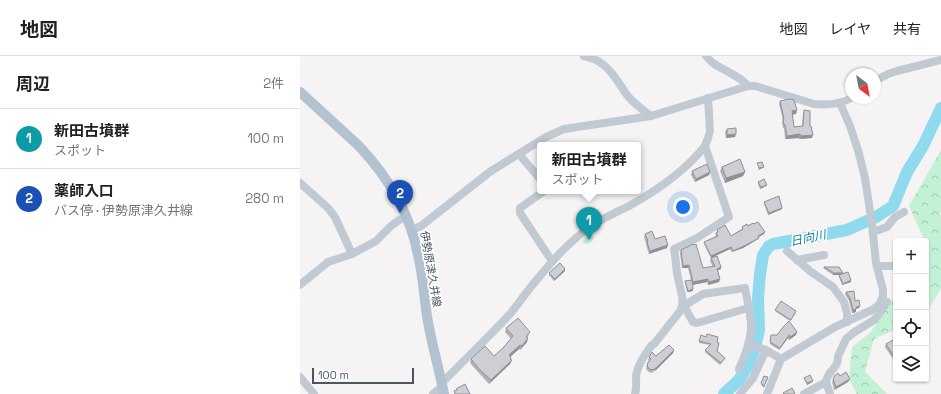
<!DOCTYPE html>
<html lang="ja">
<meta charset="utf-8">
<style>
:root{--surface:#fff;--page:#f6f6f6;--text:#202124;--muted:#757577;--line:#e0e0e0;--accent:#7c3aed}
body{margin:0;font-family:"Space Grotesk","Noto Sans JP",sans-serif;background:var(--page);color:var(--text)}
.controls{position:absolute;right:12px;bottom:12px;display:grid;overflow:hidden;border-radius:4px;box-shadow:0 1px 3px #0004}
.controls button{width:36px;height:36px;display:grid;place-items:center;padding:0;border:0;border-bottom:1px solid var(--line);background:var(--surface);color:var(--text);font:20px sans-serif}
.compass{position:absolute;left:545px;top:12px;width:36px;height:36px;border-radius:50%;background:var(--surface);box-shadow:0 1px 3px #0004;rotate:148deg}
.scale{position:absolute;left:12px;bottom:10px;width:102px;box-sizing:border-box;padding-left:4px;border:2px solid #4a5661;border-top:0;font-size:11px;line-height:14px;white-space:nowrap;color:#4a5661;-webkit-text-stroke:3px #fff;paint-order:stroke}
.you{position:absolute;left:383px;top:151px;width:14px;height:14px;margin:-10px;border:3px solid #fff;border-radius:50%;background:#1a73e8;box-shadow:0 0 0 6px #1a73e833}
.badge{display:grid;place-items:center;width:26px;height:26px;border-radius:50%;background:var(--accent);color:#fff;font-size:13px;font-weight:700}
.pin{position:absolute;translate:-50% -33px;filter:drop-shadow(0 1px 2px #0008)}
.pin::after{content:'';position:absolute;top:21px;width:14px;height:12px;background:inherit;clip-path:polygon(0 0,100% 0,50% 100%)}
.popup{position:absolute;left:237px;top:86px;width:104px;height:52px;box-sizing:border-box;display:grid;place-content:center;border-radius:4px;background:var(--surface);filter:drop-shadow(0 1px 3px #0005);font-size:13px;white-space:nowrap;color:var(--muted)}
.popup b{font-size:15px;color:var(--text)}
.popup::after{content:'';position:absolute;left:50%;top:100%;margin-left:-8px;border:8px solid transparent;border-top-color:var(--surface)}
.list{margin:0;padding:0;list-style:none}
h2{display:flex;justify-content:space-between;align-items:center;height:52px;margin:0;padding:0 16px;font-size:17px}
h2 small{font-size:13px;font-weight:400;color:var(--muted)}
.list li{display:grid;grid-template-columns:26px 1fr auto;gap:12px;align-items:center;box-sizing:border-box;height:60px;padding:0 16px;border-top:1px solid var(--line)}
.list b{display:block;font-size:15px;white-space:nowrap}
.list p{margin:0;font-size:13px;white-space:nowrap;color:var(--muted)}
.list em{font-size:13px;font-style:normal;color:var(--muted)}
.icon{flex:none;width:22px;height:22px;fill:none;stroke:currentColor;stroke-width:2;stroke-linecap:round;stroke-linejoin:round}
.map{position:relative;flex:none;width:641px;height:338px;overflow:hidden}
header{display:flex;align-items:center;gap:24px;box-sizing:border-box;height:56px;padding:0 20px;background:var(--surface);border-bottom:1px solid var(--line)}
header strong{font-size:19px}
nav{display:flex;gap:22px;margin-inline-start:auto;font-size:14px}
main{display:flex}
aside{flex:1;background:var(--surface)}
.map>svg:first-child{display:block}
.green{fill:#c3f1d5}
.forest{fill:url(#forest-crowns)}
.lines{fill:none;stroke-linecap:round;stroke-linejoin:round}
.river{stroke:#90daee;stroke-width:12}
.minor{stroke:#c1cad2;stroke-width:8}
.major{stroke:#b3c2d1;stroke-width:10}
.wall{fill:#b0b2b7}
.shaded-wall{fill:#909195}
.building{fill:#cdcfd5;stroke:#909195}
.labels{text-anchor:middle;stroke-width:3.5;stroke-linejoin:round;paint-order:stroke}
.street-label{font-size:11px;fill:#4a5661;stroke:#fff}
.water-label{font-size:12px;font-style:italic;fill:#0c7c9b;stroke:#fff}
</style>
<header>
<strong>地図</strong>
<nav><a>地図</a><a>レイヤ</a><a>共有</a></nav>
</header>
<main>
<aside>
<h2>周辺<small>2件</small></h2>
<ul class="list">
<li><span class="badge" style="background:#0f9aa8">1</span><div><b>新田古墳群</b><p>スポット</p></div><em>100 m</em></li>
<li><span class="badge" style="background:#1a4fb4">2</span><div><b>薬師入口</b><p>バス停 · 伊勢原津久井線</p></div><em>280 m</em></li>
</ul>
</aside>
<div class="map">
<svg width="641" height="338" viewBox="0 0 641 338">
<defs>
<pattern id="forest-crowns" width="20" height="18" patternUnits="userSpaceOnUse"><rect width="20" height="18" fill="#c3f1d5"/><path d="M2 6a3 3 0 1 1 6 0M12 15a3 3 0 1 1 6 0" fill="none" stroke="#a0c6b0"/></pattern>
</defs>
<rect width="100%" height="100%" fill="#f5f3f3"/>
<path class="green" d="M291 179 293 180V183L288 188H285L282 186C284 182 287 180 291 179Z"/>
<g class="forest">
<path d="M641 94V156L640 158 641 161V232L629 253 626 255V185H623V181L609 150Z"/>
<path d="M596 241V273L574 283 565 316 587 338H557L549 323 552 291 570 277 592 244Z"/>
</g>
<g class="lines">
<path class="river" d="M424 338 439 324 449 308 454 295 459 274 458 242 460 218 463 199 469 190 473 188 547 174 576 161 593 150 607 116 623 90 641 52"/>
<g class="minor">
<path d="M284 0C288 1 292 2 296 4 310 11 318 26 327 39 334 48 342 53 351 60"/>
<path d="M406 0C408 2 410 5 413 7 424 15 439 19 448 30"/>
<path d="M575 25 588 18 597 15 641 4"/>
<path d="M219 98 240 123"/>
<path d="M0 127 28 152 35 161 52 198"/>
<path d="M244 135 220 152V157L252 205"/>
<path d="M112 174 121 170 191 115 246 81 264 73 351 60 448 30H455L514 48C526 49 540 49 551 42"/>
<path d="M573 176 587 171 595 161 604 156"/>
<path d="M487 195 510 215 533 231 544 246 547 257V266"/>
<path d="M497 204 524 199"/>
<path d="M577 210H596"/>
<path d="M0 229 28 206 52 198 76 185 91 170 99 164 107 160"/>
<path d="M384 250 393 266 397 267 448 252"/>
<path d="M382 251 403 238 445 232C447 243 450 255 451 267 452 281 445 300 439 313"/>
<path d="M448 288 466 294 481 303"/>
<path d="M0 321 14 338"/>
<path d="M526 326C528 313 539 313 538 300L546 283 553 277 574 264 579 258 587 246"/>
<path d="M133 338 140 332 142 327C164 304 188 282 210 258 220 246 229 232 240 220 252 205 267 189 282 177 296 165 313 158 329 150 358 134 385 115 405 90"/>
<path d="M335 338C337 332 336 327 336 321 337 309 345 298 352 289L354 288 381 254C385 244 380 233 378 222 376 213 376 203 374 193L397 182 429 161 405 90 408 82 410 75 408 42"/>
<path d="M440 338 453 322 466 294"/>
<path d="M467 338 481 303 535 271 572 254 579 249 583 240V234L576 207 572 168 565 122 558 94 550 70 540 47"/>
<path d="M504 338 526 326 530 338"/>
</g>
<path class="major" d="M0 36 59 90C89 122 110 157 118 199 123 219 124 240 127 260 131 286 139 312 144 338"/>
</g>
<g class="wall">
<path d="M480 45 497 54 496 58H492L494 71 502 70 503 58 504 54 510 70 512 82 499 83V82L485 83 484 72H483L482 66 483 64 479 48Z"/>
<path d="M427 73 435 81 426 82 425 76Z"/>
<path d="M422 111 445 116 443 120 425 127 420 115Z"/>
<path d="M392 115 410 116 409 119 395 126 391 119Z"/>
<path d="M458 126 466 130 460 133 458 128Z"/>
<path d="M464 146 482 153 468 159 464 148Z"/>
<path d="M454 168 464 178 458 181V183L443 192 432 196 430 193 411 202 404 188V186L416 180 415 178 417 176V174L431 180 442 173V171Z"/>
<path d="M345 178 355 183 367 192 349 198 346 189V187L344 181Z"/>
<path d="M381 194 403 212 413 211 410 205 411 202 421 213 418 214 419 226 408 229 407 226 392 229 393 233V235L387 236 385 227V225L391 224 388 212H382L380 197Z"/>
<path d="M524 211 543 218 551 226 542 229 539 221V219H533L523 212Z"/>
<path d="M265 215 254 225 249 219V217Z"/>
<path d="M546 236 555 245 559 252 556 253V256L552 257 549 245 545 238Z"/>
<path d="M475 254 496 257 490 265 475 255Z"/>
<path d="M206 272 229 279 227 282V286L220 294 219 293 211 300V303L212 304 210 308 189 328 178 316 170 307 171 303 194 300 203 292 211 283 205 276Z"/>
<path d="M401 279 417 286V295L425 302 424 304 420 309 405 296V294L410 289 399 287Z"/>
<path d="M471 279H496L489 284 488 282 479 294 470 288V281Z"/>
<path d="M596 284V303L595 302 593 303 585 291 586 288Z"/>
<path d="M374 294 373 297 355 315H354L352 317 351 316 350 317 346 313 347 308 349 305 348 304 349 301 356 300Z"/>
<path d="M464 320 468 321 464 332 461 329Z"/>
<path d="M534 320H540L550 323 548 326 534 334 532 326Z"/>
<path d="M504 322 512 326 507 329 504 323Z"/>
</g>
<g class="shaded-wall">
<path d="M497 54 496 58 491 59 492 55Z"/>
<path d="M436 78 435 81 426 82 427 79Z"/>
<path d="M500 78 499 82 485 83 487 80Z"/>
<path d="M513 79 512 82 499 83 501 80Z"/>
<path d="M464 111 463 112 458 114 459 112Z"/>
<path d="M410 116 409 119 395 126 396 123Z"/>
<path d="M445 116 443 120 425 127 426 122Z"/>
<path d="M467 129 466 130 460 133 461 131Z"/>
<path d="M482 152V153L468 159 469 157Z"/>
<path d="M465 176 464 178 457 182 458 180Z"/>
<path d="M459 182 458 183 443 192 432 196 433 195Z"/>
<path d="M368 189 367 192 349 198 350 195Z"/>
<path d="M431 191 430 193 411 202V200Z"/>
<path d="M389 209 388 212H382L383 210Z"/>
<path d="M421 211V213L416 215 417 213Z"/>
<path d="M265 213V215L254 225 255 223Z"/>
<path d="M534 217H543L542 219H533Z"/>
<path d="M408 223 407 226 392 229 393 226Z"/>
<path d="M420 223 419 226 408 229 409 226Z"/>
<path d="M551 224V226L542 229 543 228Z"/>
<path d="M393 233V235L387 236 388 235Z"/>
<path d="M560 250 559 252 555 253 556 251Z"/>
<path d="M556 253V256L552 257 553 254Z"/>
<path d="M497 276 496 279 489 284 490 281Z"/>
<path d="M489 279 488 282 479 294 480 292Z"/>
<path d="M228 282 227 286 220 294 222 290Z"/>
<path d="M220 289 219 293 208 303 209 299Z"/>
<path d="M374 294 373 297 355 315 356 312Z"/>
<path d="M212 304 210 308 189 328 191 324Z"/>
<path d="M550 323 548 326 534 334 536 331Z"/>
<path d="M513 325 512 326 507 329V327Z"/>
</g>
<g class="building">
<path d="M490 43 494 44 497 54 492 55 494 71 503 70 504 54 510 55V70H511L513 79 501 80 500 78 487 80 485 69H484L483 63H484L480 45Z"/>
<path d="M436 72V78L427 79V73Z"/>
<path d="M440 103 445 116 426 122 422 111Z"/>
<path d="M462 106 464 111 459 112 457 107Z"/>
<path d="M407 108 410 116 396 123 392 115Z"/>
<path d="M464 123 467 129 461 131 458 126Z"/>
<path d="M479 140 482 152 469 157 464 146Z"/>
<path d="M458 166 465 176 458 180 459 182 444 190 433 195 431 191 411 200 404 186 418 180 416 177 418 176 417 174 425 169 431 180 443 173 442 171 447 168 448 170 453 167 454 168Z"/>
<path d="M352 175 355 183 365 180 368 189 350 195 347 186 348 185 345 178Z"/>
<path d="M393 188 394 189 396 188 403 212 415 210 411 202 417 200 421 211 417 213 420 223 409 226 408 223 393 226 389 209 383 210 381 194Z"/>
<path d="M260 207 265 213 255 223 249 217Z"/>
<path d="M524 211H539L543 217H534Z"/>
<path d="M548 216 551 224 543 228 539 219Z"/>
<path d="M392 224 393 233 388 235 385 225Z"/>
<path d="M554 235 555 245 559 244 560 250 556 251V253L553 254 550 242 546 236Z"/>
<path d="M481 245 496 255 491 264 475 254Z"/>
<path d="M218 262 230 276 226 281 228 282 222 290 220 289 209 299 211 301 210 303 212 304 191 324 179 313 171 303 185 290 194 300 203 292 213 280 206 272Z"/>
<path d="M489 265 497 276 490 281 489 279 480 292 470 286 471 279H477L484 270Z"/>
<path d="M407 278 418 281 417 286 419 287 417 295 425 302 421 307 405 294 411 288 399 285 401 279 406 281Z"/>
<path d="M595 283 596 284V299L594 300 586 288Z"/>
<path d="M369 289 374 294 356 312H355L353 314 352 313 351 314 347 310 348 309 347 308 351 303 349 301 352 296 356 300Z"/>
<path d="M546 316 550 323 536 331 533 323 534 322V320L538 317 540 320Z"/>
<path d="M510 319 513 325 507 327 504 322Z"/>
<path d="M464 320 468 321 464 330 461 327Z"/>
<path d="M165 328 170 338H155L154 335 157 334 156 333Z"/>
<path d="M492 332 495 337 493 338H484L483 337Z"/>
</g>
<g class="labels">
<g class="street-label">
<text transform="translate(131 213) rotate(80)" y="4">伊勢原津久井線</text>
</g>
<g class="water-label">
<text transform="translate(508 182) rotate(-12)" y="4">日向川</text>
</g>
</g>
</svg>
<div class="controls">
<button>+</button>
<button>−</button>
<button><svg class="icon" aria-label="locate" viewBox="0 0 24 24"><circle cx="12" cy="12" r="6"/><path d="M12 2v4M12 18v4M2 12h4M18 12h4"/></svg></button>
<button><svg class="icon" aria-label="layers" viewBox="0 0 24 24"><path d="M12 4l9 5-9 5-9-5zM3 14l9 5 9-5"/></svg></button>
</div>
<svg class="compass" viewBox="-18 -18 36 36"><path d="M0-13l5 13h-10z" fill="#e53935"/><path d="M0 13l5-13h-10z" fill="#757577"/></svg>
<div class="scale">100 m</div>
<div class="you"></div>
<div class="pin badge" style="left:289px;top:184px;background:#0f9aa8">1</div>
<div class="popup"><b>新田古墳群</b>スポット</div>
<div class="pin badge" style="left:100px;top:157px;background:#1a4fb4">2</div>
</div>
</main>
